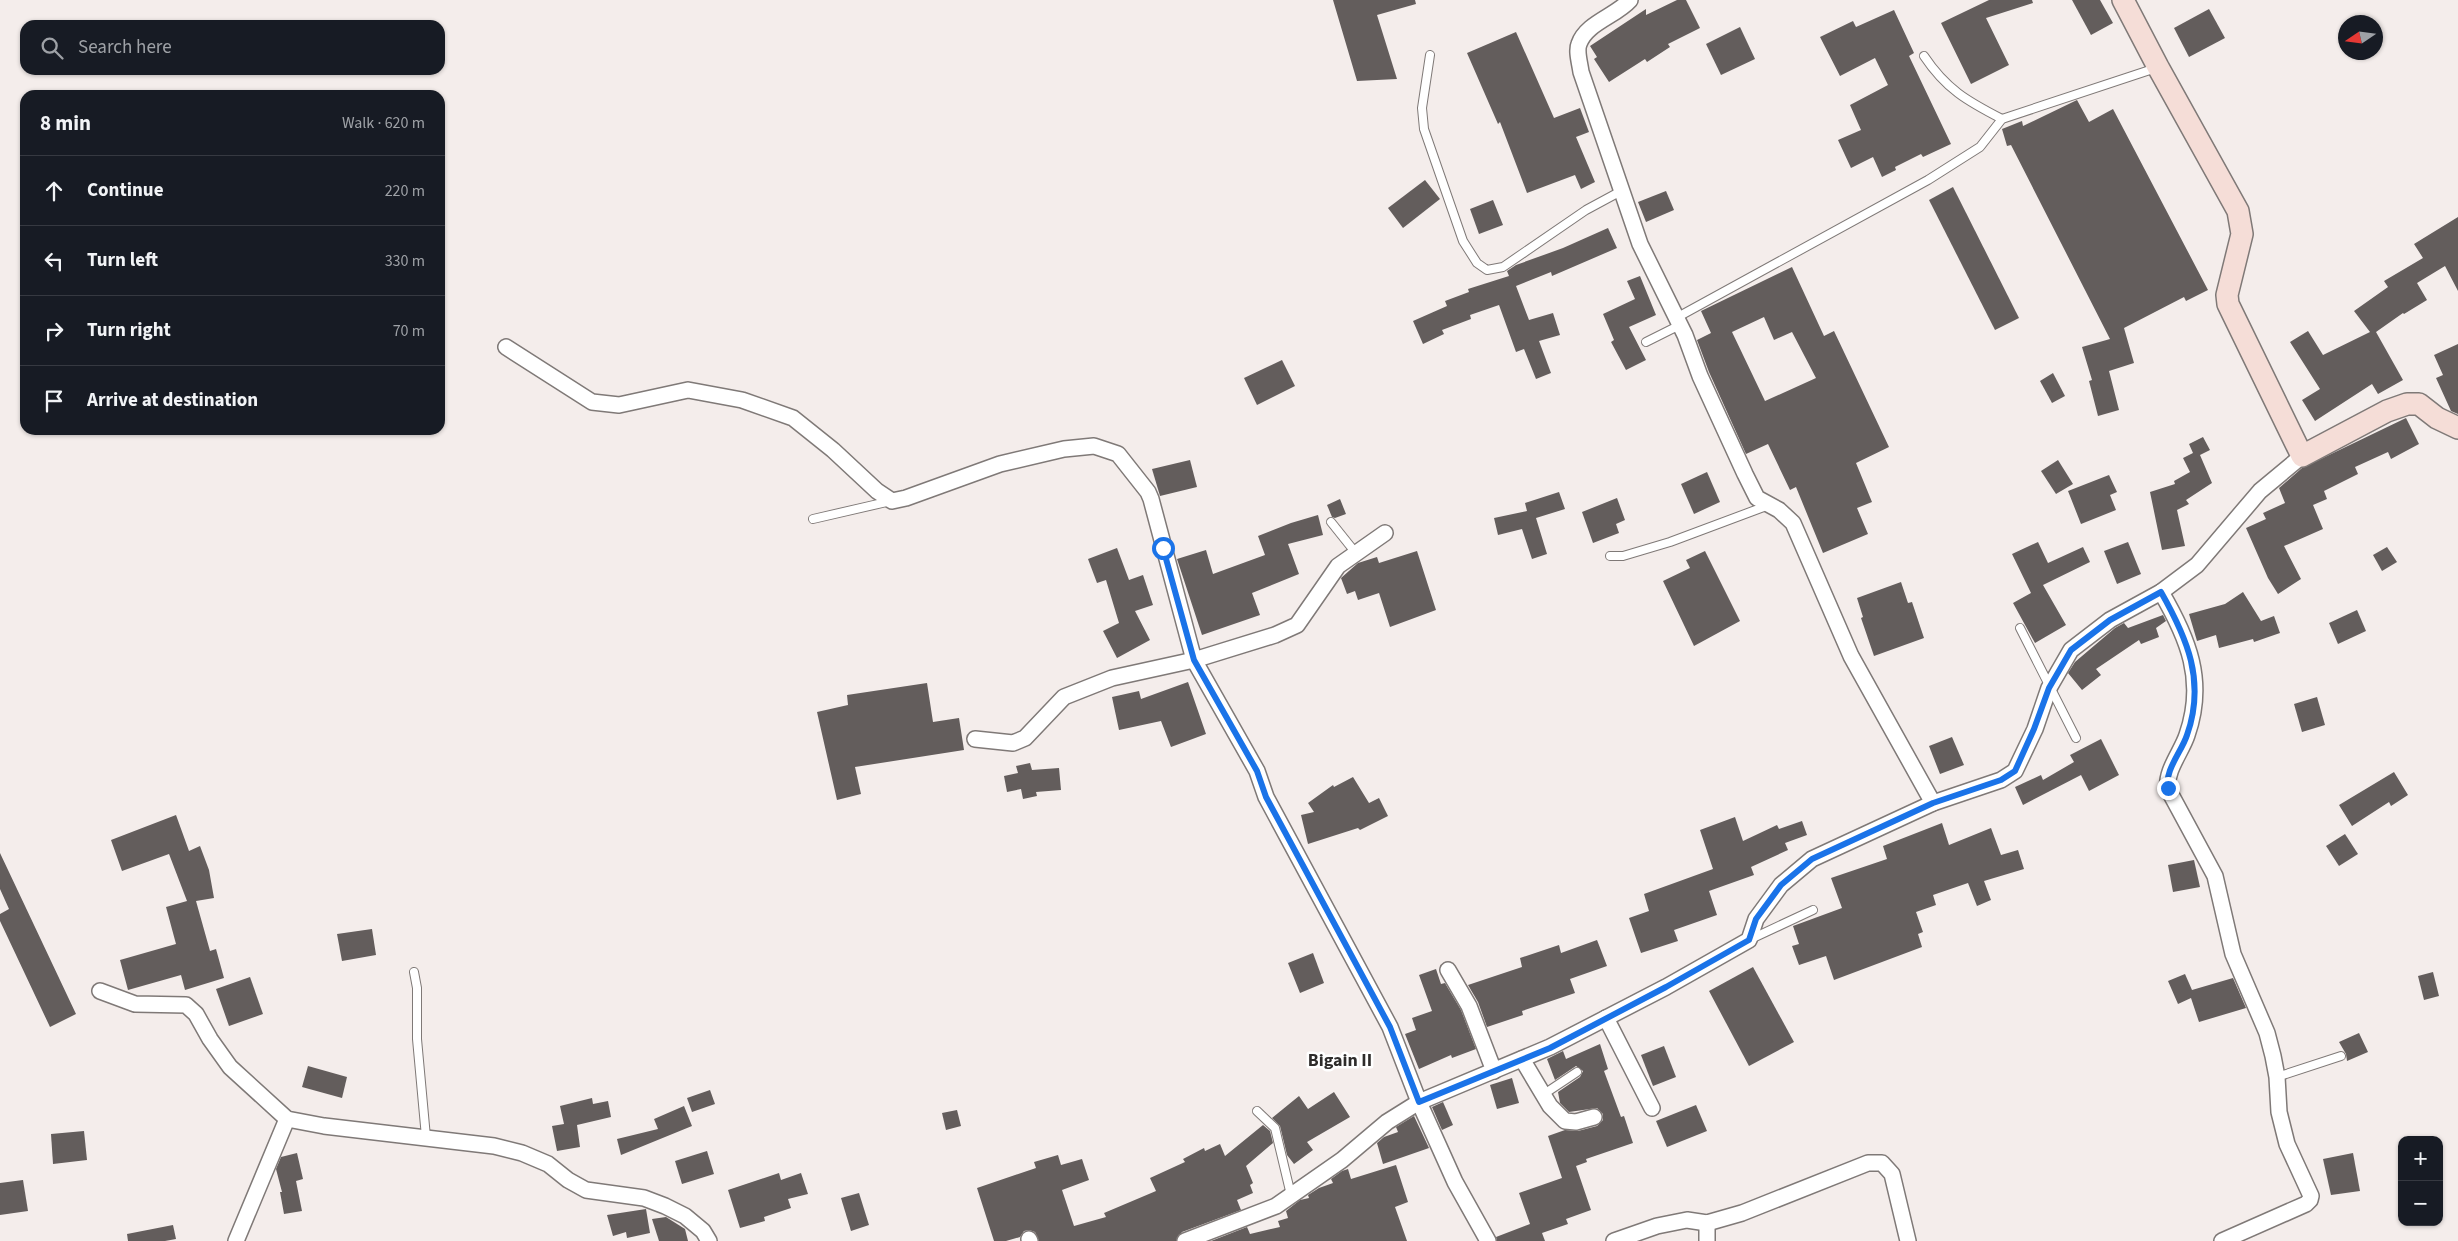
<!DOCTYPE html>
<meta charset="utf-8">
<style>
:root{--surface:#171b24;--page:#242831;--text:#f1f3f6;--muted:#9ea1a6;--line:#363941}
body{margin:0;font-family:"Source Sans 3",sans-serif;background:var(--page);color:var(--text)}
.controls{position:absolute;right:15px;bottom:15px;display:grid;overflow:hidden;border-radius:10px;box-shadow:0 1px 4px #0004}
.controls button{width:45px;height:45px;display:grid;place-items:center;padding:0;border:0;border-bottom:1px solid var(--line);background:var(--surface);color:var(--text);font:25px sans-serif}
.compass{position:absolute;left:2338px;top:15px;width:45px;height:45px;border-radius:50%;background:var(--surface);box-shadow:0 1px 4px #0004;rotate:257deg}
.stop{position:absolute;width:15px;height:15px;margin:-11px;border:4px solid #1a73e8;border-radius:50%;background:#fff}
.stop.end{background:#1a73e8;border-color:#fff;box-shadow:0 1px 5px #0008}
.list{margin:0;padding:0;list-style:none}
h2{display:flex;justify-content:space-between;align-items:center;height:65px;margin:0;padding:0 20px;font-size:21px}
h2 small{font-size:16px;font-weight:400;color:var(--muted)}
.list li{display:grid;grid-template-columns:32px 1fr auto;gap:15px;align-items:center;box-sizing:border-box;height:70px;padding:0 20px;border-top:1px solid var(--line)}
.list b{display:block;font-size:19px;white-space:nowrap}
.list em{font-size:16px;font-style:normal;color:var(--muted)}
.icon{flex:none;width:28px;height:28px;fill:none;stroke:currentColor;stroke-width:2;stroke-linecap:round;stroke-linejoin:round}
.map{position:relative;flex:none;width:2458px;height:1241px;overflow:hidden}
.search{position:absolute;background:var(--surface);box-shadow:0 1px 4px #0004;left:20px;top:20px;width:425px;height:55px;display:flex;align-items:center;gap:12px;box-sizing:border-box;padding:0 18px;border-radius:15px;color:var(--muted);font-size:19px}
.panel{position:absolute;background:var(--surface);box-shadow:0 1px 4px #0004;left:20px;top:90px;width:425px;height:345px;border-radius:15px}
.map>svg:first-child{display:block}
.building{fill:#635d5c;fill-rule:evenodd}
.lines{fill:none;stroke-linecap:round;stroke-linejoin:round}
.lane-casing{stroke:#7f7977;stroke-width:10}
.street-casing{stroke:#7f7977;stroke-width:18}
.secondary-casing{stroke:#7f7977;stroke-width:24}
.lane{stroke:#fff;stroke-width:8}
.street{stroke:#fff;stroke-width:15}
.secondary{stroke:#f5ddd7;stroke-width:21}
.route{stroke:#1a73e8;stroke-width:6}
.labels{text-anchor:middle;stroke-width:5;stroke-linejoin:round;paint-order:stroke}
.quarter-label{font-size:18px;font-weight:bold;fill:#2e2c2b;stroke:#fff}
</style>
<div class="map">
<svg width="2458" height="1241" viewBox="0 0 2458 1241">
<rect width="100%" height="100%" fill="#f4edeb"/>
<g class="building">
<path d="M1333 0H1415L1416 4 1377 15 1397 79 1357 81Z"/>
<path d="M1677 0H1686L1700 28 1668 44 1670 47 1647 62 1645 59 1609 82 1594 59 1597 57 1590 46 1646 9V15Z"/>
<path d="M1989 0H2032L2033 3 1986 18 2009 65 1971 84 1941 23Z"/>
<path d="M2072 0H2100L2113 23 2091 35Z"/>
<path d="M2209 9 2225 38 2189 57 2174 28Z"/>
<path d="M1894 10 1914 53 1909 56 1951 144 1923 157 1921 154 1895 167 1896 170 1882 177 1873 157 1851 168 1838 140 1861 130 1850 105 1888 85 1875 58 1840 76 1820 37 1853 21 1856 27Z"/>
<path d="M1740 27 1755 59 1721 75 1706 44Z"/>
<path d="M1516 32 1554 118 1580 108 1589 132 1576 137 1595 182 1581 189 1575 175 1527 193 1500 122 1498 124 1467 53Z"/>
<path d="M2077 100 2089 122 2113 109 2208 290 2186 301 2184 297 2124 328 2134 363 2109 371 2119 410 2098 416 2089 381 2092 380 2082 347 2110 339 2011 145 2007 146 2002 129 2022 121 2023 126Z"/>
<path d="M1425 180 1440 199 1403 228 1388 208Z"/>
<path d="M1953 187 2019 318 1995 330 1929 200Z"/>
<path d="M1666 191 1674 210 1646 222 1638 202Z"/>
<path d="M1493 200 1503 225 1479 234 1470 209Z"/>
<path d="M2458 217V291L2445 266 2417 283 2427 300 2404 314 2403 313 2376 332 2403 380 2378 394 2372 384 2315 421 2302 400 2320 389 2290 342 2308 331 2323 355 2370 332 2354 311 2388 287 2384 281 2423 258 2414 244Z"/>
<path d="M1608 228 1617 248 1552 276 1551 272 1516 286 1529 320 1553 313 1560 335 1539 341 1551 373 1536 379 1524 349 1516 352 1499 305 1470 315 1471 319 1442 330 1444 334 1423 344 1413 321 1447 306 1445 301 1469 292 1468 289 1509 276 1507 271 1516 265 1563 248Z"/>
<path d="M1792 267 1824 336 1834 331 1889 447 1856 463 1872 502 1857 508 1868 534 1823 553 1796 487 1790 490 1768 444 1746 454 1709 372 1697 340 1711 333 1701 311ZM1764 317 1774 340 1792 332 1816 378 1765 401 1732 332Z"/>
<path d="M1640 276 1656 315 1629 327 1646 360 1626 370 1611 342 1614 340 1603 314 1635 299 1627 281Z"/>
<path d="M2458 344V414L2451 411 2436 378 2443 375 2434 355Z"/>
<path d="M1282 360 1295 386 1257 405 1244 378Z"/>
<path d="M2053 373 2065 396 2052 403 2040 381Z"/>
<path d="M2406 418 2419 444 2391 459 2388 452 2355 467 2358 474 2324 491 2327 499 2313 505 2323 529 2284 546 2301 579 2278 594 2268 578 2246 528 2266 519 2263 513 2285 503 2279 488 2302 468Z"/>
<path d="M2203 437 2210 450 2200 455 2212 483 2186 500 2189 504 2177 510 2185 546 2162 550 2150 492 2175 484 2174 481 2190 472 2183 458 2193 453 2189 444Z"/>
<path d="M1190 460 1197 487 1160 496 1152 469Z"/>
<path d="M2058 460 2073 484 2056 494 2041 471Z"/>
<path d="M1707 472 1720 502 1694 514 1681 484Z"/>
<path d="M2109 475 2117 492 2110 495 2116 510 2081 524 2068 491Z"/>
<path d="M1559 492 1565 509 1536 518 1547 554 1532 559 1522 529 1498 535 1494 518 1527 511 1525 503Z"/>
<path d="M1617 498 1625 520 1616 524 1619 533 1593 543 1582 512Z"/>
<path d="M1340 499 1346 514 1335 518 1332 517 1327 505Z"/>
<path d="M1318 515 1323 535 1288 544 1299 574 1252 593 1260 615 1202 635 1177 559 1206 550 1213 574 1265 555 1258 536 1291 523Z"/>
<path d="M2038 542 2048 563 2083 547 2090 562 2043 585 2066 625 2035 643 2013 603 2031 593 2012 554Z"/>
<path d="M2128 542 2141 574 2117 584 2104 551Z"/>
<path d="M2387 547 2397 562 2382 571 2373 555Z"/>
<path d="M1117 548 1129 580 1143 575 1153 605 1135 611 1150 640 1117 658 1103 631 1119 623 1106 580 1097 583 1088 559Z"/>
<path d="M1417 551 1436 610 1390 627 1379 593 1358 600 1355 591 1347 594 1341 578 1358 563 1377 557 1379 563Z"/>
<path d="M1705 551 1740 621 1694 646 1663 581 1690 568 1686 560Z"/>
<path d="M1901 582 1908 603 1912 602 1924 638 1874 656 1861 618 1863 617 1857 598Z"/>
<path d="M2243 592 2261 621 2274 616 2280 633 2254 642 2253 639 2219 648 2216 635 2197 641 2189 614 2225 604Z"/>
<path d="M2357 610 2366 631 2338 644 2329 623Z"/>
<path d="M2163 615 2166 621 2156 628 2159 637 2141 644 2139 640 2096 669 2101 675 2082 690 2068 673 2075 662 2115 628 2124 623 2128 628Z"/>
<path d="M1188 682 1206 734 1171 747 1161 721 1119 730 1112 697 1139 691 1141 699Z"/>
<path d="M927 683 933 722 959 718 964 750 855 767 861 794 837 800 817 712 848 705 847 695Z"/>
<path d="M2317 697 2325 725 2302 732 2294 704Z"/>
<path d="M1952 737 1964 765 1940 774 1929 746Z"/>
<path d="M2101 739 2119 775 2089 791 2081 775 2023 805 2015 787 2041 775 2043 780 2074 762 2070 755Z"/>
<path d="M1030 763 1032 770 1059 768 1061 790 1036 792 1037 796 1023 799 1021 789 1007 792 1004 776 1018 773 1016 766Z"/>
<path d="M2394 772 2408 795 2391 806 2389 802 2352 826 2339 805Z"/>
<path d="M1353 777 1369 803 1379 798 1388 816 1360 830 1358 828 1308 844 1301 815 1314 812 1308 803 1333 785 1334 787Z"/>
<path d="M176 815 189 851 200 846 209 870 214 898 196 901 210 951 216 949 224 978 185 990 181 975 128 990 120 960 176 944 166 907 187 901 169 854 122 871 111 840Z"/>
<path d="M1735 817 1743 841 1777 825 1779 829 1802 821 1807 835 1785 843 1788 850 1751 867 1754 875 1709 891 1717 915 1674 930 1678 941 1641 953 1629 918 1649 911 1644 894 1713 869 1700 830Z"/>
<path d="M1942 823 1949 845 1991 828 2001 855 2018 850 2024 869 1984 881 1991 900 1977 906 1968 883 1933 895 1936 905 1916 912 1923 932 1918 934 1922 947 1834 980 1826 956 1799 965 1792 946 1799 944 1793 926 1842 908 1831 878 1887 859 1883 846Z"/>
<path d="M2345 834 2358 854 2339 866 2326 846Z"/>
<path d="M0 853 76 1014 50 1027 0 921V914L9 909 0 889Z"/>
<path d="M2194 860 2200 887 2173 892 2168 865Z"/>
<path d="M372 929 376 955 342 961 337 934Z"/>
<path d="M1597 940 1607 966 1570 979 1575 993 1522 1011 1523 1015 1487 1027 1478 1002 1468 985 1522 967 1520 958 1559 945 1561 953Z"/>
<path d="M1313 953 1324 983 1300 993 1288 963Z"/>
<path d="M1753 967 1794 1042 1749 1066 1709 991Z"/>
<path d="M1436 969 1441 984 1445 983 1461 1010 1476 1049 1452 1058 1451 1055 1419 1069 1405 1034 1416 1030 1412 1018 1432 1011 1419 975Z"/>
<path d="M2433 972 2439 996 2424 1000 2418 976Z"/>
<path d="M2185 974 2192 990 2233 978 2246 1008 2199 1022 2191 998 2178 1004 2168 981Z"/>
<path d="M250 977 263 1014 229 1026 216 989Z"/>
<path d="M2359 1033 2368 1052 2347 1061 2346 1054 2339 1042Z"/>
<path d="M1600 1044 1608 1069 1604 1071 1621 1117 1624 1116 1633 1143 1586 1159 1587 1162 1576 1166 1591 1210 1566 1219 1568 1224 1542 1233 1545 1241H1497L1496 1237 1530 1224 1519 1193 1562 1178 1548 1136 1565 1130 1578 1131 1597 1126 1603 1120V1114L1597 1108 1569 1112 1560 1103 1558 1092 1580 1077 1583 1071 1576 1066 1555 1080 1547 1059 1563 1051 1566 1059Z"/>
<path d="M1664 1046 1676 1077 1653 1086 1641 1055Z"/>
<path d="M308 1066 347 1077 342 1098 302 1087Z"/>
<path d="M1512 1078 1519 1103 1497 1109 1490 1085Z"/>
<path d="M710 1090 715 1104 692 1112 687 1098Z"/>
<path d="M1334 1092 1350 1117 1307 1142 1313 1150 1294 1164 1287 1155 1280 1126 1272 1118 1299 1096 1308 1109Z"/>
<path d="M592 1098 593 1104 608 1101 611 1117 577 1125 580 1147 557 1151 552 1126 564 1124 560 1106Z"/>
<path d="M1443 1102 1453 1125 1442 1130 1432 1107Z"/>
<path d="M1696 1105 1707 1131 1667 1147 1656 1121Z"/>
<path d="M684 1106 692 1126 621 1155 617 1139 658 1129 654 1119Z"/>
<path d="M957 1110 961 1126 946 1130 942 1113Z"/>
<path d="M1414 1116 1429 1148 1383 1164 1377 1143 1384 1137 1398 1132 1396 1127Z"/>
<path d="M1263 1125 1270 1131 1273 1143 1246 1166 1253 1183 1250 1185 1253 1193 1237 1200 1241 1210 1182 1232 1176 1241H1039L1035 1232 1029 1230 1024 1231 1020 1237 1006 1241H994L977 1188 1036 1168 1034 1162 1058 1155 1061 1165 1082 1159 1089 1180 1062 1190 1074 1226 1106 1217 1104 1213 1156 1191 1150 1178 1185 1162 1183 1159 1204 1148 1205 1151 1220 1144 1225 1156Z"/>
<path d="M84 1131 87 1160 53 1164 51 1134Z"/>
<path d="M707 1151 714 1174 682 1184 675 1161Z"/>
<path d="M297 1153 303 1179 296 1181 302 1211 284 1214 280 1192H282L276 1169 281 1157Z"/>
<path d="M2353 1153 2360 1191 2331 1195 2323 1159Z"/>
<path d="M1396 1165 1408 1202 1395 1207 1407 1241H1211L1247 1227 1250 1234 1280 1227 1278 1221 1288 1218 1286 1211 1300 1200 1309 1198 1308 1195 1319 1188 1333 1183 1331 1179 1342 1171 1348 1169 1351 1179Z"/>
<path d="M779 1173 781 1180 801 1173 808 1194 788 1199 791 1208 764 1217 765 1221 740 1228 728 1190Z"/>
<path d="M23 1180 28 1211 0 1215V1183Z"/>
<path d="M859 1193 869 1225 851 1231 841 1198Z"/>
<path d="M646 1209 650 1233 627 1238 626 1232 613 1236 607 1215Z"/>
<path d="M666 1217 685 1229 688 1241H659L652 1219Z"/>
<path d="M173 1225 176 1239 165 1241H128L127 1234Z"/>
</g>
<g class="lines">
<defs>
<g id="lane">
<path d="M1430 55 1422 108 1424 129 1463 241 1477 263 1487 270 1503 267 1586 210 1623 190"/>
<path d="M1924 56C1946 89 1967 101 2002 119"/>
<path d="M1676 318 1928 180 1980 147 2002 119 2156 68"/>
<path d="M1646 342 1680 325"/>
<path d="M813 519 891 501"/>
<path d="M1331 522 1355 552"/>
<path d="M1610 556H1623L1670 542 1769 505"/>
<path d="M2020 628 2076 738"/>
<path d="M1751 939 1813 910"/>
<path d="M414 972 417 988V1039L426 1137"/>
<path d="M2277 1077 2341 1056"/>
<path d="M1544 1094 1577 1072"/>
<path d="M1257 1111 1275 1128 1291 1195"/>
</g>
<g id="street">
<path d="M1630 0C1616 16 1586 23 1579 44 1576 51 1580 64 1581 72L1640 244 1685 335 1700 376 1745 474 1757 498 1779 510 1793 523 1851 656 1933 803"/>
<path d="M506 347 592 402 619 405 688 390 742 400 793 418 833 450 877 491 892 501 906 498 1000 464 1064 449 1094 446 1118 454 1148 492 1151 499 1194 660 1257 771 1266 797 1390 1027 1419 1102 1455 1182 1488 1241"/>
<path d="M2161 592C2188 638 2206 681 2187 735 2182 751 2165 771 2168 789L2215 876 2233 954 2267 1033 2273 1056 2277 1077 2279 1112 2287 1144 2311 1196 2310 1200 2306 1204 2222 1241"/>
<path d="M975 739 1013 743 1025 738 1064 697 1112 678 1194 660 1275 635 1297 625 1338 566 1385 533"/>
<path d="M1448 970 1469 1006 1494 1071"/>
<path d="M100 991 135 1004 186 1005 196 1014 210 1039 230 1067 287 1119 324 1126 494 1146 522 1153 548 1164 568 1180 586 1190 644 1198 665 1206 685 1216 703 1231 709 1241"/>
<path d="M1606 1018 1652 1108"/>
<path d="M1522 1059 1550 1106 1565 1121 1576 1122 1594 1117"/>
<path d="M1707 1223V1241"/>
<path d="M1029 1239 1030 1241"/>
<path d="M236 1241 287 1119"/>
<path d="M1185 1241 1276 1206 1342 1160 1387 1122 1419 1102 1550 1047 1666 987 1749 940 1756 919 1781 885 1812 859 1933 803 2001 780 2015 771 2035 729 2049 688 2071 650 2110 620 2161 592 2197 565 2260 491 2302 456"/>
<path d="M1614 1241 1657 1226 1687 1220 1707 1223 1742 1213 1868 1163H1882L1892 1174 1908 1241"/>
</g>
<path id="secondary" d="M2123 0 2158 67 2238 211 2242 234 2227 295 2228 304 2302 456 2387 411 2407 404H2419L2437 418 2458 428"/>
</defs>
<use href="#lane" class="lane-casing"/>
<use href="#street" class="street-casing"/>
<use href="#secondary" class="secondary-casing"/>
<use href="#lane" class="lane"/>
<use href="#street" class="street"/>
<use href="#secondary" class="secondary"/>
</g>
<g class="lines">
<path class="route" d="M1163 548 1194 660 1257 771 1266 797 1390 1027 1419 1102 1550 1048 1666 987 1749 940 1756 919 1781 885 1812 859 1933 803 2001 780 2015 771 2034 729 2049 688 2071 650 2110 620 2161 592C2187 638 2206 681 2187 735 2182 751 2164 771 2168 788"/>
</g>
<g class="labels">
<g class="quarter-label">
<text x="1340" y="1066">Bigain II</text>
</g>
</g>
</svg>
<div class="controls">
<button>+</button>
<button>−</button>
</div>
<svg class="compass" viewBox="-18 -18 36 36"><path d="M0-13l5 13h-10z" fill="#e53935"/><path d="M0 13l5-13h-10z" fill="#9ea1a6"/></svg>
<div class="stop" style="left:1163px;top:548px"></div>
<div class="stop end" style="left:2168px;top:788px"></div>
<div class="search"><svg class="icon" aria-label="search" viewBox="0 0 24 24"><circle cx="10" cy="10" r="6"/><path d="M15 15l6 6"/></svg>Search here</div>
<section class="panel">
<h2>8 min<small>Walk · 620 m</small></h2>
<ul class="list">
<li><svg class="icon" aria-label="ahead" viewBox="0 0 24 24"><path d="M12 20V5M6 11l6-6 6 6"/></svg><div><b>Continue</b></div><em>220 m</em></li>
<li><svg class="icon" aria-label="left" viewBox="0 0 24 24"><path d="M17 20v-9H6M10 6l-5 5 5 5"/></svg><div><b>Turn left</b></div><em>330 m</em></li>
<li><svg class="icon" aria-label="right" viewBox="0 0 24 24"><path d="M7 20v-9h11M14 6l5 5-5 5"/></svg><div><b>Turn right</b></div><em>70 m</em></li>
<li><svg class="icon" aria-label="arrive" viewBox="0 0 24 24"><path d="M6 21V4h12l-3 4 3 4H6"/></svg><div><b>Arrive at destination</b></div></li>
</ul>
</section>
</div>
